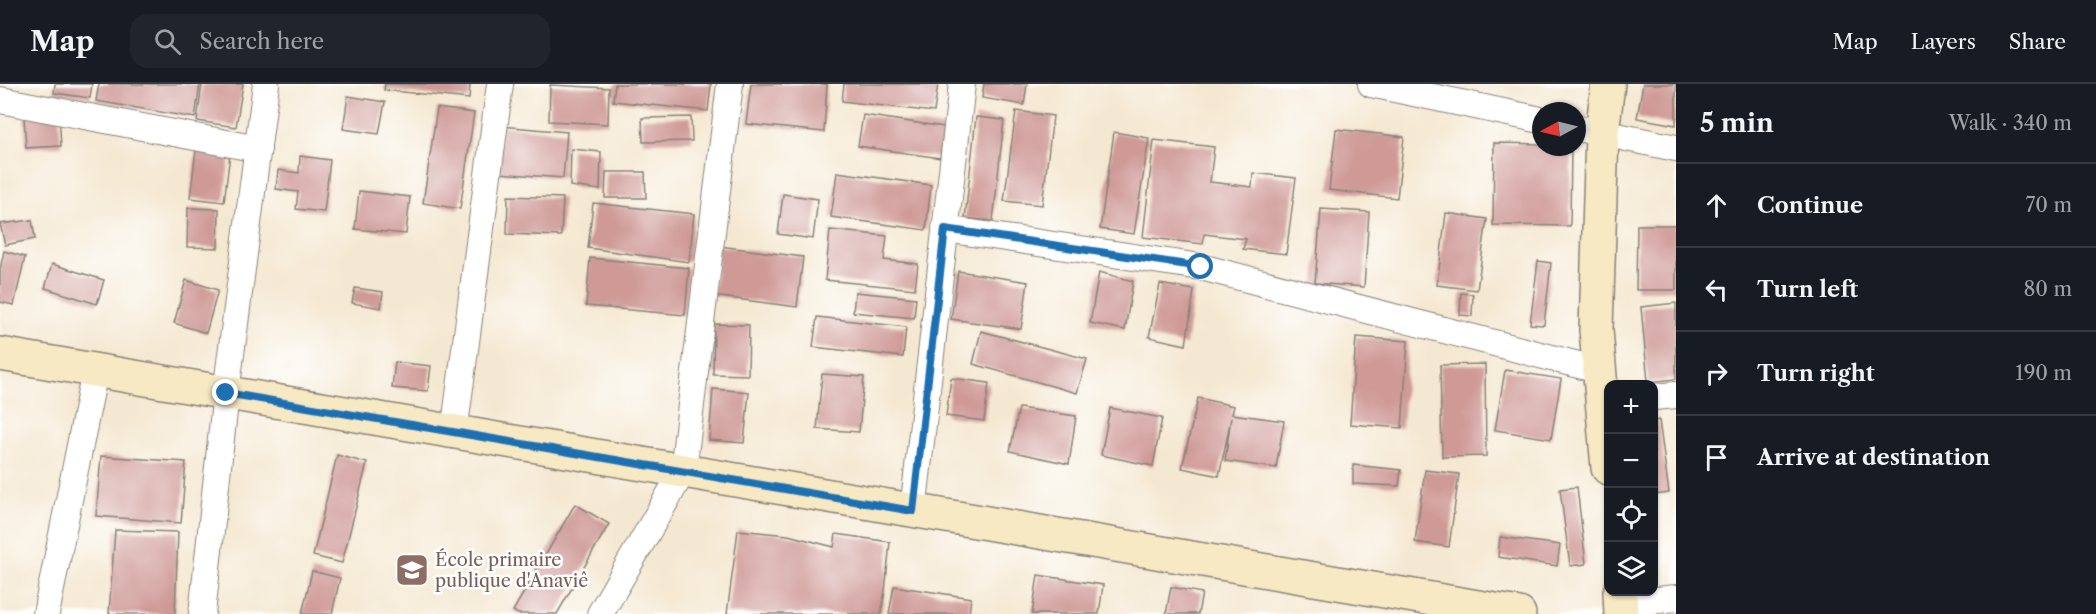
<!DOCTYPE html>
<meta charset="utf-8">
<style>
:root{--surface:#171b24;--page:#20242c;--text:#f1f3f6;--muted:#9ea1a6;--line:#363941}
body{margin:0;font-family:"Libre Caslon Text",serif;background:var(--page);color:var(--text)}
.controls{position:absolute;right:18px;bottom:18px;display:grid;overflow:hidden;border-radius:12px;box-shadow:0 2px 4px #0004}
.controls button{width:54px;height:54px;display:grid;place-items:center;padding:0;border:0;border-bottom:2px solid var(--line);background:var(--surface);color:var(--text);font:30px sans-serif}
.compass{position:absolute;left:1532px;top:18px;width:54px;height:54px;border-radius:50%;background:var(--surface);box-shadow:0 2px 4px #0004;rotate:263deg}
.stop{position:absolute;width:18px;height:18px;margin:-14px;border:4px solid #1f6fb2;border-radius:50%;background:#fff}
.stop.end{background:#1f6fb2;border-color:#fff;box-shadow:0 2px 6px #0008}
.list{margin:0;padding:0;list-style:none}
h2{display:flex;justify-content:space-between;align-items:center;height:78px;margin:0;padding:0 24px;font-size:26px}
h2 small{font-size:20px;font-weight:400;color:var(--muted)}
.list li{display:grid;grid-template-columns:39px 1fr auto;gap:18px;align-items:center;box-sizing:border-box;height:84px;padding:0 24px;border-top:2px solid var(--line)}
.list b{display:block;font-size:22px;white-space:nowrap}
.list em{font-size:20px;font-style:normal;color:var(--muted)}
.icon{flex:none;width:33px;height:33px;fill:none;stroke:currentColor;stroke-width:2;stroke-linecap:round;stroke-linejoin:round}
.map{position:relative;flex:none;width:1676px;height:530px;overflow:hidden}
header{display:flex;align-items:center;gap:36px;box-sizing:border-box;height:84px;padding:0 30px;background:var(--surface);border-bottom:2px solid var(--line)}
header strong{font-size:28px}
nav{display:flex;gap:33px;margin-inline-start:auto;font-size:21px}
.search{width:420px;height:54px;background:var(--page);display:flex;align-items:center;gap:15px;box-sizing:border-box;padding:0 21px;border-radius:18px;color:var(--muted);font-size:22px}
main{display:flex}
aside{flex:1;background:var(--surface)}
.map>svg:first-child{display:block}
.building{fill:#cf9a96}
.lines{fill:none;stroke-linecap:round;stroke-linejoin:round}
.street-casing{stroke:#888277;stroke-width:28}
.secondary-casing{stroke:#888277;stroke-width:36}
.street{stroke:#fff;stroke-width:26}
.secondary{stroke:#f7e9c3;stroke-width:33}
.route{stroke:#1f6fb2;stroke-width:8}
.labels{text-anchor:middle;stroke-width:5;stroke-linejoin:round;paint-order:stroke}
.education-label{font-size:18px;fill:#785e54;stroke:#fff;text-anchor:start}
</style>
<header>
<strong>Map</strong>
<div class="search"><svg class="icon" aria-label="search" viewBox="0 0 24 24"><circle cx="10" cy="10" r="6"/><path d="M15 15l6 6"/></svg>Search here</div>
<nav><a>Map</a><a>Layers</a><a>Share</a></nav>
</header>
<main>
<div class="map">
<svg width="1676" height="530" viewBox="0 0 1676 530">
<rect width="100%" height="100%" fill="#fff"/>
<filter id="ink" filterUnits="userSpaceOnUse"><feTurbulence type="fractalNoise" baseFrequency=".0167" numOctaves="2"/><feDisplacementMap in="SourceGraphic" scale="12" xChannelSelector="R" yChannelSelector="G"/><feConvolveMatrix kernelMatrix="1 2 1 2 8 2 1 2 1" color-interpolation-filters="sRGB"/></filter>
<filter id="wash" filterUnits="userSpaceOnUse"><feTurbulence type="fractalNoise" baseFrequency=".008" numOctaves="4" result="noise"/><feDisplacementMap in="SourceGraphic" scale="24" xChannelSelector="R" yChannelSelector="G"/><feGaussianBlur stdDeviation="1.35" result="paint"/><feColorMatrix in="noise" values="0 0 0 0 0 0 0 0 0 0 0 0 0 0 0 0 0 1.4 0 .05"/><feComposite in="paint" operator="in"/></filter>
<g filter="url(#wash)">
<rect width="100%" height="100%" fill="#f5e8d2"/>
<g id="blocks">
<g class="building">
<path d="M55 0H92L90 14 54 9Z"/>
<path d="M99 0H200L195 34 96 17Z"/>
<path d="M202 0H243L236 43 197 37Z"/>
<path d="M385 0H470L469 15 384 6Z"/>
<path d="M615 0H711L708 27 613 17Z"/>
<path d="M751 0H827L824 48 746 40Z"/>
<path d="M844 0H938L934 28 842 17Z"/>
<path d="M984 0H1027L1024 21 982 14Z"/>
<path d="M1643 0H1676V41L1637 34Z"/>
<path d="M550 1 609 4 608 40 549 37Z"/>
<path d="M348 12 385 18 379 50 343 45Z"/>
<path d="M437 24 474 29 460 125 423 119Z"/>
<path d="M1016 27 1053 32 1042 121 1004 117Z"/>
<path d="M59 31 61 62 26 64 24 33Z"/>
<path d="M863 31 944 43 940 74 858 62Z"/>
<path d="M691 33 692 57 643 58 642 34Z"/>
<path d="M976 33 1004 36 993 137 965 134Z"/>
<path d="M501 42 567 48 563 94 498 89Z"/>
<path d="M1336 45 1404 53 1397 114 1329 106Z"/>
<path d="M1114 48 1149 54 1134 150 1100 145Z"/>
<path d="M1154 56 1214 63 1210 98 1252 103 1253 89 1296 94 1286 170 1243 165 1246 155 1204 150 1203 160 1143 153Z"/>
<path d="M1494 59 1541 60V63H1571L1570 142 1493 141Z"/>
<path d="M571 65 601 68 600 106 570 102Z"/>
<path d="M196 66 230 70 224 118 190 114Z"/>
<path d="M300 72 330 76 324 128 296 125 298 108 276 105 278 86 299 89Z"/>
<path d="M606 88H645L646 114H605Z"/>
<path d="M837 88 931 101 926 146 831 133Z"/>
<path d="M359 107 410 113 406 150 355 145Z"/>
<path d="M783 110 818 115 813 155 778 150Z"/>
<path d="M508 112 563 114 561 152 507 150Z"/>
<path d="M593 119 694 130 689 178 588 164Z"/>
<path d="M188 124 219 125 218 164 187 163Z"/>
<path d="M1321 125 1369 128 1364 203 1315 199Z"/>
<path d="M1446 129 1487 135 1477 206 1437 201Z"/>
<path d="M32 136 35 155 5 161 0 140Z"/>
<path d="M1637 141H1676V206H1636Z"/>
<path d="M830 146 887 152 884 176 918 180 915 205 825 196Z"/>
<path d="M719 162 803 173 797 223 713 212Z"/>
<path d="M4 167 25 173 14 221 0 218V185Z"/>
<path d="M590 174 689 184 685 231 586 222Z"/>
<path d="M1538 177 1551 179 1544 241 1530 240Z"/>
<path d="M52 180 104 196 97 220 45 204Z"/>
<path d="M958 187 1028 198 1021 245 951 235Z"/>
<path d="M1099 188 1133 197 1125 246 1090 239Z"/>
<path d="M186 196 218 206 206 249 174 239Z"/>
<path d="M1160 200 1194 206 1186 261 1149 253Z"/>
<path d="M355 204 383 208 381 224 352 219Z"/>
<path d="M855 208 916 214 914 234 853 228Z"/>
<path d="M1461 209 1473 210 1472 232 1460 231Z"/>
<path d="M1676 219V295L1648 298 1641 223Z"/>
<path d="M817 233 906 243 903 273 813 263Z"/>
<path d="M714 240 749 241 748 291 713 290Z"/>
<path d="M981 247 1087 275 1077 309 973 280Z"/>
<path d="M1356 253 1408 257 1402 344 1350 340Z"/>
<path d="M395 278 431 282 428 307 392 304Z"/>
<path d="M1485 280 1486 372 1442 373 1440 281Z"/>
<path d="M1505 286 1561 295 1551 355 1495 346Z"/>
<path d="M822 290 864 293 859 348 817 345Z"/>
<path d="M951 294 989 299 984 337 946 332Z"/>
<path d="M713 305 749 308 744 359 709 356Z"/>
<path d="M1198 314 1234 322 1232 330 1284 337 1276 384 1225 377 1231 334 1219 392 1182 384Z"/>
<path d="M1019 324 1076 332 1069 380 1010 367Z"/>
<path d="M1110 324 1162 334 1153 382 1101 371Z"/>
<path d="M1659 336 1669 409 1654 411V337Z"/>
<path d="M337 371 367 379 342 479 313 472Z"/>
<path d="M101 372 186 378 181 439 96 432Z"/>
<path d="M1353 381 1401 386 1399 402 1353 400Z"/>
<path d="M1425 386 1459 390 1449 463 1415 458Z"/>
<path d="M1577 403 1586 480 1570 482 1560 405Z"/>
<path d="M575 420 609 440 557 530H518L513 527Z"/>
<path d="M115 446 178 448 175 530H109Z"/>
<path d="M738 446 788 451 834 463 836 450 890 458 885 507 881 530H727Z"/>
<path d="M1500 453 1560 461 1557 482 1498 473Z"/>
<path d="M312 487 340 494 332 530H302Z"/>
<path d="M1038 491 1103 501 1099 530H1032Z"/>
<path d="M894 502 971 514 969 530H889Z"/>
<path d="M1171 503 1202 509 1198 530H1166Z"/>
</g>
</g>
</g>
<g filter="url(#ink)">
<use href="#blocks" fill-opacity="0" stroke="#888277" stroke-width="1.5"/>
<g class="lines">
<defs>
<g id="street">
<path d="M1371 0 1541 36"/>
<path d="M0 16 258 65"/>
<path d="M1577 44 1676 64"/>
<path d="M945 145 1201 183 1598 286"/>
<path d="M1654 313 1676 311"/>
<path d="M454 349 500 0"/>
<path d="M913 427 962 0"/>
<path d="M1621 520 1676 514"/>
<path d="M46 530 95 287"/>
<path d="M202 530 226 309 266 0"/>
<path d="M600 530 683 387 730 0"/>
</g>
<g id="secondary">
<path d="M1608 0 1602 49 1596 246 1608 384"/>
<path d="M0 270 1519 530"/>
<path d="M1620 508 1621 530"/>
</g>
</defs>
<use href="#street" class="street-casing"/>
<use href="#secondary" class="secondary-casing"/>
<use href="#street" class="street"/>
<use href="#secondary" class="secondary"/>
</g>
</g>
<g class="lines" filter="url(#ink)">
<path class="route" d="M226 309 913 427 945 145 1201 183"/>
</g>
<defs>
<symbol id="school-square" viewBox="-11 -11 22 22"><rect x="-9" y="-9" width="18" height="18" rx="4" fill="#8d6e63" stroke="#fff"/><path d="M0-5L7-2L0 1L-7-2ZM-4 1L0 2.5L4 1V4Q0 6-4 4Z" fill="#fff"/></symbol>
</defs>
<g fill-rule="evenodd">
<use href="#school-square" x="393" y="467" width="38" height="38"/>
</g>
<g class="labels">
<g class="education-label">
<text x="435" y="482">École primaire<tspan x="435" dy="21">publique d'Anaviê</tspan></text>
</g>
</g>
</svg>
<div class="controls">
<button>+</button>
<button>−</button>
<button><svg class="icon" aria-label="locate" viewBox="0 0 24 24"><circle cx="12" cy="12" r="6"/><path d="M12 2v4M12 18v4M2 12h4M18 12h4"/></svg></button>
<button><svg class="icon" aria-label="layers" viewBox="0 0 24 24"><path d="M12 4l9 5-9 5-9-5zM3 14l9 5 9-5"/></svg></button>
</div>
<svg class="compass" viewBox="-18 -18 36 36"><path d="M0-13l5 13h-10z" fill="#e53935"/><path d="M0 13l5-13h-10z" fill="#9ea1a6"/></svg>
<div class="stop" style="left:1201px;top:183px"></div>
<div class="stop end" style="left:226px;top:309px"></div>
</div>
<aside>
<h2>5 min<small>Walk · 340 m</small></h2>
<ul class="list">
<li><svg class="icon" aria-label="ahead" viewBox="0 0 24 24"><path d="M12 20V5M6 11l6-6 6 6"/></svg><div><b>Continue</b></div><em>70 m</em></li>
<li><svg class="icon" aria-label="left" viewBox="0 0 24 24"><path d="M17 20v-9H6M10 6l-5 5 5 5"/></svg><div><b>Turn left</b></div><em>80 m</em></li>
<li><svg class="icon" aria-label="right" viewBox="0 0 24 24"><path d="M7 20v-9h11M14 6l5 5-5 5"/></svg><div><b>Turn right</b></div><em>190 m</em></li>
<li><svg class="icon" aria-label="arrive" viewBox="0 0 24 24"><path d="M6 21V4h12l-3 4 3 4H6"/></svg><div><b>Arrive at destination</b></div></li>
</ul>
</aside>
</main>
